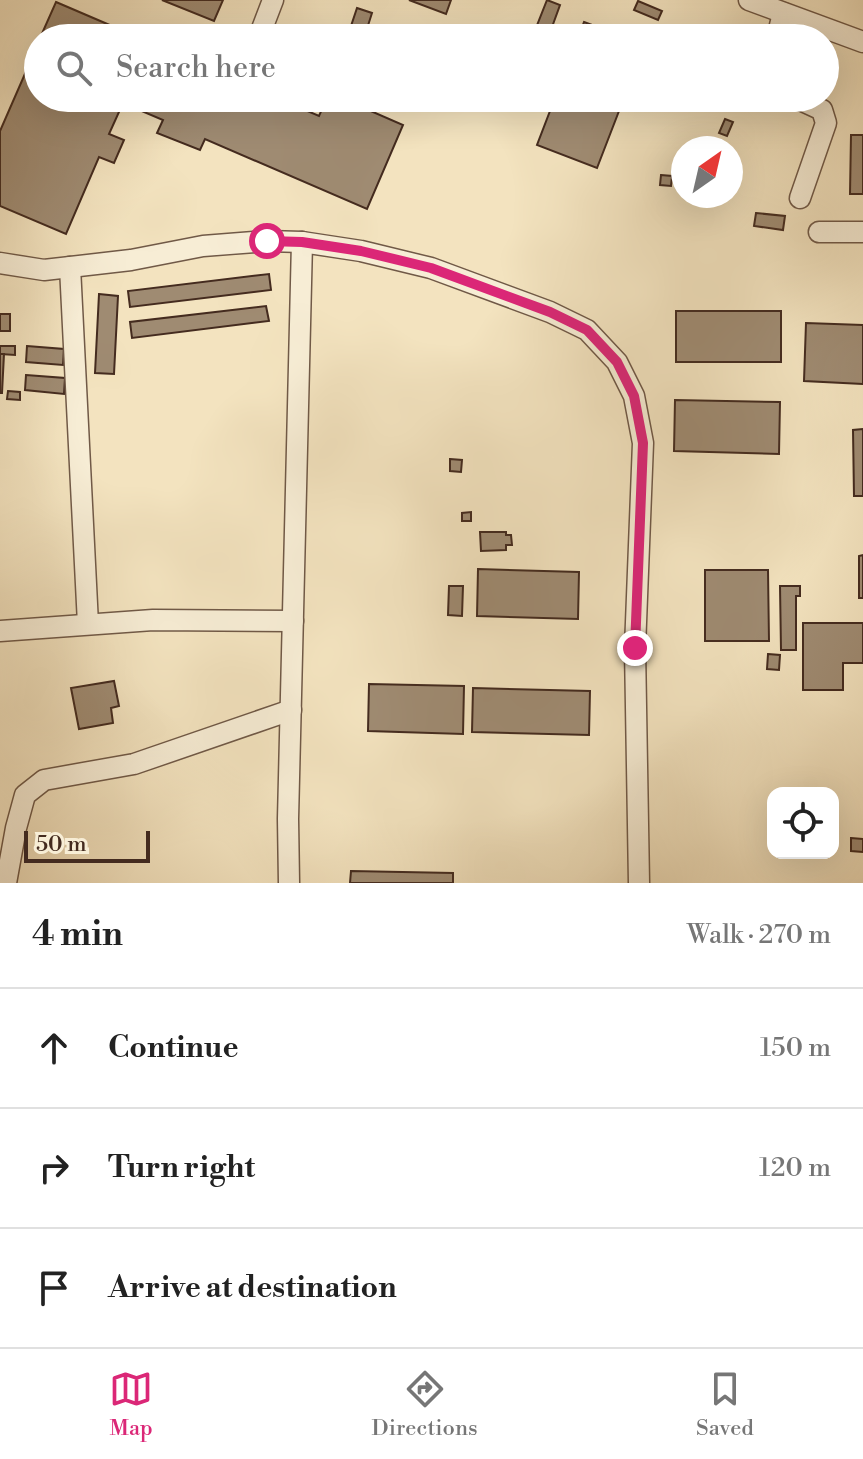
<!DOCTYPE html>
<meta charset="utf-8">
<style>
:root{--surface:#fff;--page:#f2f2f2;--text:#222;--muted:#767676;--line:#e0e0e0;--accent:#db2777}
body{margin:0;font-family:"Libre Bodoni",serif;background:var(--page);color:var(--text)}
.controls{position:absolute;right:24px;bottom:24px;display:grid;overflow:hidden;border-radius:16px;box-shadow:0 8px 32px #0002}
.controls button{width:72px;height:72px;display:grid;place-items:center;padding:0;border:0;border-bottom:2px solid var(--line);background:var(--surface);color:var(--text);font:40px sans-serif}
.compass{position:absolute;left:671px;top:136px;width:72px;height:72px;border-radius:50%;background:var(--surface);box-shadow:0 8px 32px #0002;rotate:34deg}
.scale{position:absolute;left:24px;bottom:20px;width:126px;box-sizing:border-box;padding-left:8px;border:4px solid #442b1f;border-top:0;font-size:22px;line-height:28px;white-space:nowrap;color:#442b1f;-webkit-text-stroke:6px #f7edd5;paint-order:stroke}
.stop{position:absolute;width:24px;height:24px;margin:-18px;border:6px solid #db2777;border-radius:50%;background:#fff}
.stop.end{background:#db2777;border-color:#fff;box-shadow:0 2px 8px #0008}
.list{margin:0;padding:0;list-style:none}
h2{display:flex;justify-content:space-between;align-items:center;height:104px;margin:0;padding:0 32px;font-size:34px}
h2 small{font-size:26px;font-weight:400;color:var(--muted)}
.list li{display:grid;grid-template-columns:52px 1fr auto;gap:24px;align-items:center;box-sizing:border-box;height:120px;padding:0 32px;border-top:2px solid var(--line)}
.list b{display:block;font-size:30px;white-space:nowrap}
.list em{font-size:26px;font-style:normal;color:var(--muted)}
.icon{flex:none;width:44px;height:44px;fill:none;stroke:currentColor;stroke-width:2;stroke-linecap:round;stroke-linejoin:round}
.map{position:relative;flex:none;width:863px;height:883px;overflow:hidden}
.search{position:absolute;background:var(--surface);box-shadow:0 8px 32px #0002;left:24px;right:24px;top:24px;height:88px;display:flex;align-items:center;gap:20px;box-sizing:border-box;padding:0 28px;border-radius:44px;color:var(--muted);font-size:30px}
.sheet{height:464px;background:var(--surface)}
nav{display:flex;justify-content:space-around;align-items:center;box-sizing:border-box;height:112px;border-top:2px solid var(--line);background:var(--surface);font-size:22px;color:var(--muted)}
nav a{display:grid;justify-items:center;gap:4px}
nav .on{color:var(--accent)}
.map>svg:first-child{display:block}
.building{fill:#9f8b72;stroke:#442b1f;stroke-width:2}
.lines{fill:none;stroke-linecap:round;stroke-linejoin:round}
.minor-casing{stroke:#705947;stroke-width:23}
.minor{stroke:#f7edd5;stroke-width:20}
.route{stroke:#db2777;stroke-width:10}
</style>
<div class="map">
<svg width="863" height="883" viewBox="0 0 863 883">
<rect width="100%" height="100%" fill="#f3e3bf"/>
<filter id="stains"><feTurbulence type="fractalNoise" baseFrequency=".0025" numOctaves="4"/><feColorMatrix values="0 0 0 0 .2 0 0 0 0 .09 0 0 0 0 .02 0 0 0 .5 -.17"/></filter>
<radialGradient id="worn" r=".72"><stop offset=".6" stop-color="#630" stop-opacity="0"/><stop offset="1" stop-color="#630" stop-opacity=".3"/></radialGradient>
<g class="building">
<path d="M162 0H223L214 21Z"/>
<path d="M409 0H451L446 14Z"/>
<path d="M547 0 560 5 548 38 534 33Z"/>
<path d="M638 1 662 11 658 20 634 10Z"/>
<path d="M56 2 140 38H40Z"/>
<path d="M357 8 372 13 364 38H347Z"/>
<path d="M584 22 627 38H578Z"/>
<path d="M38 44V98H277L319 116 327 98H341L403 125 367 209 205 139 200 150 157 133 163 120 123 103 109 134 124 140 114 163 99 157 66 234 0 206V131Z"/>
<path d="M555 98H624L597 168 537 145Z"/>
<path d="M729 98H740L735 109 726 105Z"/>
<path d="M725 119 733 122 727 136 719 133Z"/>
<path d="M851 135H863V194H850Z"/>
<path d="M661 175 672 176 671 186 660 185Z"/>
<path d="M756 213 785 216 783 230 754 226Z"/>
<path d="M269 274 271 290 130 307 128 291Z"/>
<path d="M99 294 118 296 114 374 95 373Z"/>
<path d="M266 306 269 321 132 338 130 322Z"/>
<rect x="676" y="311" width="105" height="51"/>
<rect x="0" y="314" width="10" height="17"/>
<path d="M806 323 863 325V384L804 381Z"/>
<path d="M0 346H15V355L0 354Z"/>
<path d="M27 346 64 349 63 365 26 362Z"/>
<path d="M0 354H4L2 393H0Z"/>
<path d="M26 375 65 378 64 394 25 390Z"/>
<path d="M8 391 20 392V400L7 399Z"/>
<path d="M675 400 780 402 779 454 674 451Z"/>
<path d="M863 429V496H854L853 430Z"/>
<path d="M450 459 462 460 461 472 450 471Z"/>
<path d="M471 512V521H462V513Z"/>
<path d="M480 532H506V535H511L512 545H506V550L481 551Z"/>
<path d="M863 555V598H859V556Z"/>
<path d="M478 569 579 572 578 619 477 616Z"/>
<path d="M705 570H768L769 641H705Z"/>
<path d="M449 586H463L462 616 448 615Z"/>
<path d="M780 586H800V596H796V650H781Z"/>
<path d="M803 623H863V663H843V690H803Z"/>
<path d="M768 654 780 655 779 670 767 669Z"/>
<path d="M114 681 119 706 111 708 113 723 79 729 71 688Z"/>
<path d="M369 684 464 686 463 734 368 731Z"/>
<path d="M473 688 590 691 589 735 472 732Z"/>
<path d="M851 838 863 839V852L851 851Z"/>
<path d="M351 871 453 873V883H350Z"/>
</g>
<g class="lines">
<defs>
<g id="minor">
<path d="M749 0 863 42"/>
<path d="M260 34 273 0"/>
<path d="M777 38 783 13"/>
<path d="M796 98 822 110 826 123 800 198"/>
<path d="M819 232H863"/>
<path d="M0 263 44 270 131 260 203 246 267 241 302 242 361 251 431 268 550 312 587 330 617 362 634 396 643 443 635 648 639 883"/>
<path d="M70 267 88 624"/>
<path d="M0 631 153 620 293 621"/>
<path d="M6 883 16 828 25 795 44 780 134 764 291 710"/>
<path d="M289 883 288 819 302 242"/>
</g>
</defs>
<use href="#minor" class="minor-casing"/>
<use href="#minor" class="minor"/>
</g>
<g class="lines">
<path class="route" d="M267 241 302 242 361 251 431 268 550 312 587 330 617 362 634 396 643 443 635 648"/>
</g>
<rect width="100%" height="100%" filter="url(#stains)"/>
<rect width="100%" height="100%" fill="url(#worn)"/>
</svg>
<div class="controls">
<button><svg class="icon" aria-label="locate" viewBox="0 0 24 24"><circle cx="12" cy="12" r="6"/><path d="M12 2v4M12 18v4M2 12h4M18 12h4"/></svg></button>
</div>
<svg class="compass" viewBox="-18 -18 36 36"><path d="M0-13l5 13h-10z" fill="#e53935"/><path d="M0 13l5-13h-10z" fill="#767676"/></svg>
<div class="scale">50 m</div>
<div class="stop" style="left:267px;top:241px"></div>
<div class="stop end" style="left:635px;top:648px"></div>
<div class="search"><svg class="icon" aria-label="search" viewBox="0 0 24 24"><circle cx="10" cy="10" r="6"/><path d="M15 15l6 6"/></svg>Search here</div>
</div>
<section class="sheet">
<h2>4 min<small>Walk · 270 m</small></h2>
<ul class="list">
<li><svg class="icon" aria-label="ahead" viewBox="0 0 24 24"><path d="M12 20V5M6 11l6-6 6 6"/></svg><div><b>Continue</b></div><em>150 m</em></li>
<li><svg class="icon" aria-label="right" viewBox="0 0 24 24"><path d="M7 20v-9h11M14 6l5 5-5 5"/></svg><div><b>Turn right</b></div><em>120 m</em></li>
<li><svg class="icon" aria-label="arrive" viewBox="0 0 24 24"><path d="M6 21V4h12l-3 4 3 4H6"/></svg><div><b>Arrive at destination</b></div></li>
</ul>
</section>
<nav>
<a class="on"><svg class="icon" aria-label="map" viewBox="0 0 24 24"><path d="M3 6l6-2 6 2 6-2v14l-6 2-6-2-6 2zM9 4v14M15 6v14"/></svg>Map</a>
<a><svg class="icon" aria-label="directions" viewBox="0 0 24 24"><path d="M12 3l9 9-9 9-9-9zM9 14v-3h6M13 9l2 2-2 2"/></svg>Directions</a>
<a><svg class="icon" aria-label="saved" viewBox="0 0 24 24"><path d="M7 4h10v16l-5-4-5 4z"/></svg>Saved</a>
</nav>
